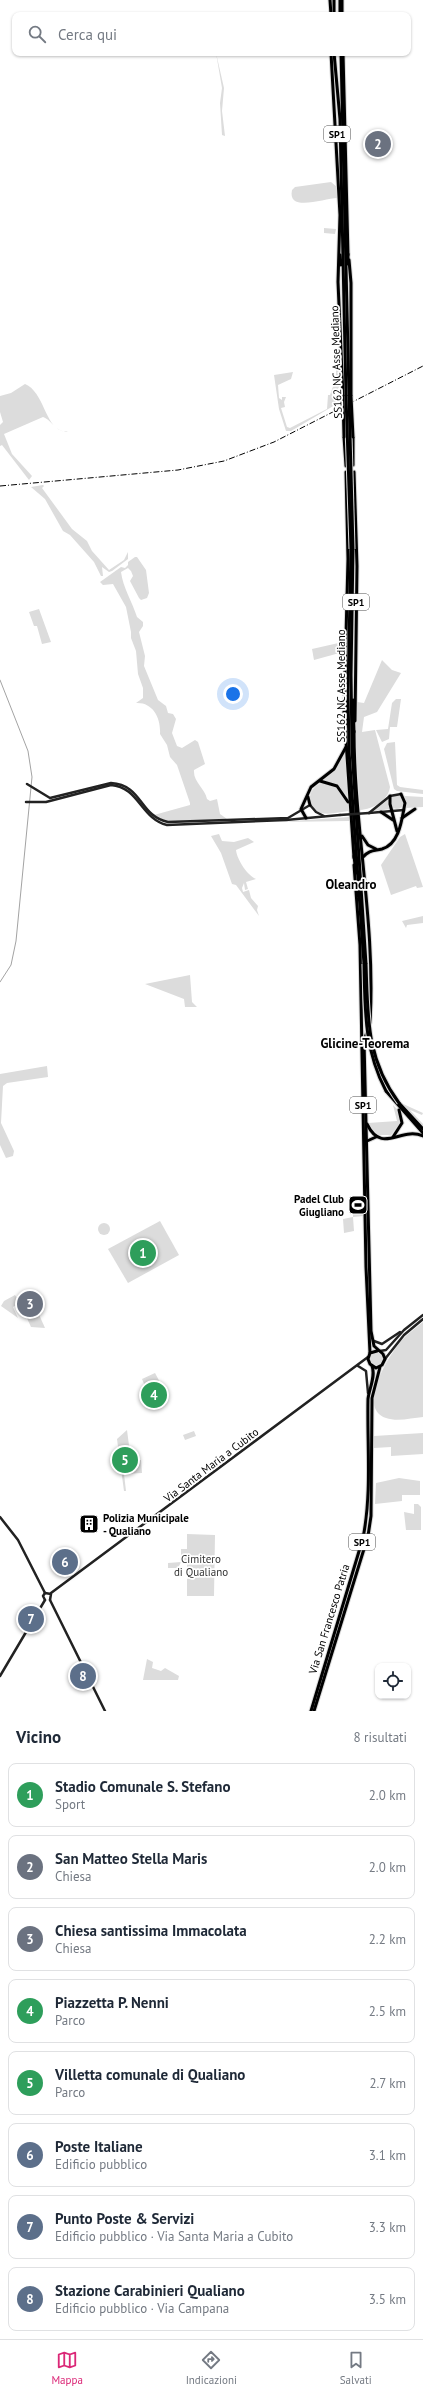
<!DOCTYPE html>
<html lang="it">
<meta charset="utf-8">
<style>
:root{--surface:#fff;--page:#f6f6f7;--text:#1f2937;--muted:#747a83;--line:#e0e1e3;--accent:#db2777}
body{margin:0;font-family:"PT Sans",sans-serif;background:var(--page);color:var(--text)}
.controls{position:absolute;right:12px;bottom:12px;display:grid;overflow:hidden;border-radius:8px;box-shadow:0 1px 3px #0004}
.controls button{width:36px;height:36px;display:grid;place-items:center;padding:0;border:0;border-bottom:1px solid var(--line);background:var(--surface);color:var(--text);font:20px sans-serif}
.you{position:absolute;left:233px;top:694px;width:14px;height:14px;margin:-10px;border:3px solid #fff;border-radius:50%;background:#1a73e8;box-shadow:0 0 0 6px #1a73e833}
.badge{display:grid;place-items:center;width:26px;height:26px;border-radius:50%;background:var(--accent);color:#fff;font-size:13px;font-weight:700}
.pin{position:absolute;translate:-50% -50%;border:2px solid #fff;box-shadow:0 1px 4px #0006}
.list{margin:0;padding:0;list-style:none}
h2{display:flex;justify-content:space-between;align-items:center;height:52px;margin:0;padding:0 16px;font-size:17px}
h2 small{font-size:13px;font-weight:400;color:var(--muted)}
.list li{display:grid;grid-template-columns:26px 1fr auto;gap:12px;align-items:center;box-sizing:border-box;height:64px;margin:0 8px 8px;padding:0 8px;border:1px solid var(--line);border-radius:8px}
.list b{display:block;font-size:15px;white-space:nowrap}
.list p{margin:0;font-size:13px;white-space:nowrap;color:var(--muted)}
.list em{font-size:13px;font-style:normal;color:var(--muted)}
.icon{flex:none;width:22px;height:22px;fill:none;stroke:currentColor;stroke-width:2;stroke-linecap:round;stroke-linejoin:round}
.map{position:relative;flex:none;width:423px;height:1711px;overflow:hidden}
.search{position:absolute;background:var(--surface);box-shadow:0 1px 3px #0004;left:12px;right:12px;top:12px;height:44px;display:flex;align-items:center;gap:10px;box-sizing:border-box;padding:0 14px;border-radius:8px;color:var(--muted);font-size:15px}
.sheet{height:628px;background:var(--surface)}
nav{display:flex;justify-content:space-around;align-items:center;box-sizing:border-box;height:56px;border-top:1px solid var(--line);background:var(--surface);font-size:11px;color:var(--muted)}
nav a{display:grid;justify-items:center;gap:2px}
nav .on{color:var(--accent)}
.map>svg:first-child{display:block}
.green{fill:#dcdcdc}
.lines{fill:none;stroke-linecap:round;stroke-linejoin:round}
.stream{stroke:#a3a3a3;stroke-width:1}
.primary-casing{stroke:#dbdbdb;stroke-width:5}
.trunk-casing{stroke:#dbdbdb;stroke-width:5}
.secondary{stroke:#222;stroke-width:2.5}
.primary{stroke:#000;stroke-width:3}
.trunk{stroke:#000;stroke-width:3}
.rail{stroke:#000;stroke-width:1;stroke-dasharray:6 2 1 2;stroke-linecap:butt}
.primary-bridge-casing{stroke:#dbdbdb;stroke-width:5;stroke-linecap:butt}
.trunk-bridge-casing{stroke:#dbdbdb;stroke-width:5;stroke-linecap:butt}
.secondary-bridge{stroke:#222;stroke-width:2.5}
.primary-bridge{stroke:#000;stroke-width:3}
.trunk-bridge{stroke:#000;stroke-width:3}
.labels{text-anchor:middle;stroke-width:3.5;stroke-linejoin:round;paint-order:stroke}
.shield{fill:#fff;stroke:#4c4c4c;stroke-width:1}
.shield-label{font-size:10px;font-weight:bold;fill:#000}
.street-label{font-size:11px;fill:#000;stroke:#fff}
.poi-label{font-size:11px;font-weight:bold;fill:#000;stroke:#fff;text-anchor:end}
.park-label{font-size:11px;fill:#333;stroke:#fff}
.quarter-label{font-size:13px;font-weight:bold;fill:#000;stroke:#fff}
</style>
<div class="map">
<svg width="423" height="1711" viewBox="0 0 423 1711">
<rect width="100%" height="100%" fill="#fff"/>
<g class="green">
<path d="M216 53 224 88 222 111 225 136 222 135 220 103 222 88Z"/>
<path d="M331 182 337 187V198C325 198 287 213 292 190L295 187Z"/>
<path d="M324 228 336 229 335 234 324 233Z"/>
<path d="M338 356 341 362V384L335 393 336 401 335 405 291 431H286L279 409 274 375 293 372 291 379 278 385 279 398 282 400V397H286L284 402 285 407 281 408 287 427 290 428 327 409 328 395H330L336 378V357Z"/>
<path d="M25 384C44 392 45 426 62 431 64 432 66 431 68 432 55 432 53 421 43 417L4 434 12 454 32 476 29 480 2 445 0 446V425L3 422 0 412V396L11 393Z"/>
<path d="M43 485 44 486 42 488 72 529 87 541 92 551 109 570 124 560 128 552V559L112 571 109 572 102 567 103 576H101L94 562 70 535 63 531 45 499 31 487Z"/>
<path d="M135 557H137L146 570 149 593 147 598 141 600 139 598 130 581 133 576 131 571 128 568 121 572C123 588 132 601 137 617L143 622V626L139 632 145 656 144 666 158 700 166 706 168 713 173 714 176 719 172 733 177 746 182 748 195 740 198 742 205 764 194 770C193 782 205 788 207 799L210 801 217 799 220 814 227 819 167 822 154 815 190 805V803L177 765 170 757 167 745 160 734C161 718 153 702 136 703L143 698V688L138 674 136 651 131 638V632L126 607 113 584 103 585 100 582 121 567 125 568 128 565V562Z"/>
<path d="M39 609 51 642 42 644 37 626H34L29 612Z"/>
<path d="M343 642V652L314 660 312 649Z"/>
<path d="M382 660 392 670 401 673 377 712 364 717 362 732 375 730 390 787C388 801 373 809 360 810L355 736 357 702 364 703Z"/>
<path d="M396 699H401L397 727H390L389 739 382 742 376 730 388 729 392 703Z"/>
<path d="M395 742 397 785 400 787 423 790V794L397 791 394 789 384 749 387 743Z"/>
<path d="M345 752 348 796H347L338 785 323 780 333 772Z"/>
<path d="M322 783 337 787 347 801 349 811C341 812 329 815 321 813 304 808 308 787 322 783Z"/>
<circle cx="397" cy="802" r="7"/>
<path d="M405 796 423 797V807L406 808Z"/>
<path d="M389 799 391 809 375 811 374 810Z"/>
<path d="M349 817V821L279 822Z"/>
<path d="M219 834 222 841 234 842 248 838 254 842 236 850C237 860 248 876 256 879L246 882 248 889 245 890 244 883 242 888 243 892 249 890 251 898 258 906 257 910 259 916 236 885 232 884 221 853 211 836Z"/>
<path d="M405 834 423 887 417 888 416 886 391 895 381 865 400 837Z"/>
<path d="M423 916V923L407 925 406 928 402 921Z"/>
<path d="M190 975 192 1002 197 1007H185L184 999 145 984Z"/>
<path d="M47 1066 48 1077 7 1083 3 1086 1 1123 14 1151 13 1156 6 1158 0 1145V1074Z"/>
<path d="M401 1103 423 1113 422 1115 410 1110 423 1124V1127Z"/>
<path d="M393 1105 398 1110 400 1123 391 1135H377L368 1123 397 1121Z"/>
<path d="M353 1199H363L364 1216 353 1217 354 1231 344 1233 343 1219 353 1217Z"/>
<path d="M160 1221 179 1255 128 1283 108 1249Z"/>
<circle cx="104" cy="1229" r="6"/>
<path d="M15 1295 20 1303 13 1307 18 1318 1 1306 4 1301Z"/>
<path d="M37 1310 45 1328 31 1327 26 1316Z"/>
<path d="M423 1322V1417C412 1418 397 1422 386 1418 356 1408 390 1353 402 1340 408 1333 416 1328 423 1322Z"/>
<circle cx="377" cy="1359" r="7"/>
<path d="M155 1373 163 1388 154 1399 150 1398 142 1379Z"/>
<path d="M127 1430 131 1461 141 1460 142 1473 124 1474 126 1491H124L117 1439Z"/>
<path d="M194 1431 196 1436 185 1440 183 1435Z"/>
<path d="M423 1433V1454L391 1456V1447L374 1448V1436Z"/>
<path d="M399 1478 420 1481V1495H402V1501L375 1504 376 1483Z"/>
<path d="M414 1504H418L421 1507V1530H406L404 1512 414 1514Z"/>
<path d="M187 1534 215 1535 214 1596H187V1562H181L178 1568H168V1563L181 1562V1549H187Z"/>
<path d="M147 1659 153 1662 152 1668 161 1671 165 1668 179 1676 178 1680H143Z"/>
</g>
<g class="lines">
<path class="stream" d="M0 680 28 751 32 777 16 941 11 965 0 982"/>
<defs>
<g id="primary">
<path d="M330 0 331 15"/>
<path d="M342 0V15"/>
<path d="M331 53 340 215 338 282 343 396"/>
<path d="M343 53 348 255"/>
<path d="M349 260 351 283V396"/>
<path d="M344 437 346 466"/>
<path d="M353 437V465"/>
<path d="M346 472 348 559 344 712 354 858"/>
<path d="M354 472 357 566 355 721"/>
<path d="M354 731C354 828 376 925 370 1023"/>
<path d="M320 781 337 786 348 802"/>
<path d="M390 796V804L397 831"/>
<path d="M308 797 310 805"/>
<path d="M381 812 393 820"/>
<path d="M306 818 301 809 311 787 334 769 346 747"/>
<path d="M402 818 415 809"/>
<path d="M362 836 368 845 376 849"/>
<path d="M363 857C369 850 374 851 382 849 400 844 402 818 405 803L401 794"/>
<path d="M354 865 360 945 366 1267 370 1353"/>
<path d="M367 1032 364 1041 371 1331 374 1346 383 1354 385 1359 382 1365 376 1368 370 1364 368 1359 370 1353 377 1351"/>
<path d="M311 1711 363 1538C372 1492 367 1446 368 1399 369 1389 376 1376 372 1366"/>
<path d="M314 1711 368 1536 371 1516 372 1398 380 1367"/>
</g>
<g id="trunk">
<path d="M334 0V15"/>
<path d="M340 0V15"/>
<path d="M334 53 340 119 346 396"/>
<path d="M341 53 349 396"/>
<path d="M340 255 341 265"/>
<path d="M348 264V254"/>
<path d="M351 549 348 691 349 751 364 964"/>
<path d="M353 549 351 675 352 750 366 964"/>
<path d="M353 700 354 732"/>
<path d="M346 727 347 699"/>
<path d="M354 856 356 873"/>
<path d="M357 884 358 896"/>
<path d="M386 1091 423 1133"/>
<path d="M399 1103 423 1129"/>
<path d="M367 1124C382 1155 401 1126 423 1136"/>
<path d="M393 1137 402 1123 399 1110"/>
<path d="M367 1141 376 1137"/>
</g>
</defs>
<use href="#primary" class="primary-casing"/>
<use href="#trunk" class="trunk-casing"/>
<g class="secondary">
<path d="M27 784 50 798 111 783C143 785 139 816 168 822L288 818 310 805 316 812 324 816"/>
<path d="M26 802H46L111 785C139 787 141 819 167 825L286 820 340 815"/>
<path d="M369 813 390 796 401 794"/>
<path d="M369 813 404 810"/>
<path d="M374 1341 382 1344 400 1332"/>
<path d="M380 1351 386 1350 404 1330 423 1315"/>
<path d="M385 1359 404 1335 423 1319"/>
<path d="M358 1366 366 1371 368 1393"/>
<path d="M0 1517 18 1540 45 1593"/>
<path d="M45 1593 51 1594 50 1600"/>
<path d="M51 1593 368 1357"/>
<path d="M45 1600 43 1596 45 1593"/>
<path d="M50 1600 105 1711"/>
<path d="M0 1676 45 1600"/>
</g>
<use href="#primary" class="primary"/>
<use href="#trunk" class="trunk"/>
<path class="rail" d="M0 486 178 470 224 461 274 442 423 366"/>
<defs>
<g id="primary-bridge">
<path d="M343 396 344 437"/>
<path d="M351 396 353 437"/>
</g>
<g id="trunk-bridge">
<path d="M346 396 351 549"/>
<path d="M349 396 353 549"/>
<path d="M364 964C365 1009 364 1050 386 1091"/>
<path d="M366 964C368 1018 366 1058 399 1103"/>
</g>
</defs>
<use href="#primary-bridge" class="primary-bridge-casing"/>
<use href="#trunk-bridge" class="trunk-bridge-casing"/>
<path class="secondary-bridge" d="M340 815 369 813"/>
<use href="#primary-bridge" class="primary-bridge"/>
<use href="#trunk-bridge" class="trunk-bridge"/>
</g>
<defs>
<symbol id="stadium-square" viewBox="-11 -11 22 22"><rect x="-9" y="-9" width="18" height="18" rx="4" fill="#000" stroke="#fff"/><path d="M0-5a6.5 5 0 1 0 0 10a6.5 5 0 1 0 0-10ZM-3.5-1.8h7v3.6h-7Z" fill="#fff"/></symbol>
<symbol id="building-square" viewBox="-11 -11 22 22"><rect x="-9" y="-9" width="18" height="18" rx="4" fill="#000" stroke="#fff"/><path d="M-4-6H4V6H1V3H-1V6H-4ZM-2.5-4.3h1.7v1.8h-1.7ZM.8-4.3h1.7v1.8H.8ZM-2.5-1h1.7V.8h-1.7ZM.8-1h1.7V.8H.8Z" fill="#fff"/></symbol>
</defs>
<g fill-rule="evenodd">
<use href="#stadium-square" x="347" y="1194" width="22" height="22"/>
<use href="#building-square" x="78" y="1513" width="22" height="22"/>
</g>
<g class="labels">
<g class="shield">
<rect x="324" y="126" width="26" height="16" rx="3"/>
<rect x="343" y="594" width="26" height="16" rx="3"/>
<rect x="350" y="1097" width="26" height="16" rx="3"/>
<rect x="349" y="1534" width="26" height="16" rx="3"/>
</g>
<g class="shield-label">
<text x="337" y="138">SP1</text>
<text x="356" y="606">SP1</text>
<text x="363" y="1109">SP1</text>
<text x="362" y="1546">SP1</text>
</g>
<g class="street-label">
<text transform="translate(336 362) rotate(-92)" y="4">SS162 NC Asse Mediano</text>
<text transform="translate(341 686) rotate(-90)" y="4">SS162 NC Asse Mediano</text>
<text transform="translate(211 1465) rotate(-37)" y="4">Via Santa Maria a Cubito</text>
<text transform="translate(329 1619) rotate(-73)" y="4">Via San Francesco Patria</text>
</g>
<g class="poi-label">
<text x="344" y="1203">Padel Club<tspan x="344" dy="13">Giugliano</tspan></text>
<text x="103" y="1522" text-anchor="start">Polizia Municipale<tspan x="103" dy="13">- Qualiano</tspan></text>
</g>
<g class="park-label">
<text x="201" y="1563">Cimitero<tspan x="201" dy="13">di Qualiano</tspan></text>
</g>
<g class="quarter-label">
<text x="351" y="889">Oleandro</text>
<text x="365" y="1048">Glicine-Teorema</text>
</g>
</g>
</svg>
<div class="controls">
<button><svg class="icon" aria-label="locate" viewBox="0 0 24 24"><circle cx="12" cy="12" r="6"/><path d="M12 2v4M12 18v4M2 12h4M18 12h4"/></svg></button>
</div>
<div class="you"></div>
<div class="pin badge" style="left:143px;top:1253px;background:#2e9e5b">1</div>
<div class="pin badge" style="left:378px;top:144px;background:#6b7280">2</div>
<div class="pin badge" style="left:30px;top:1304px;background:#6b7280">3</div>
<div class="pin badge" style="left:154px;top:1395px;background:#2e9e5b">4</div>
<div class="pin badge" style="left:125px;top:1460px;background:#2e9e5b">5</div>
<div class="pin badge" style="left:65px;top:1562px;background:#5c6f8a">6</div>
<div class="pin badge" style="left:31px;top:1619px;background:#5c6f8a">7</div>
<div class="pin badge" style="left:83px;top:1676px;background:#5c6f8a">8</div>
<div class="search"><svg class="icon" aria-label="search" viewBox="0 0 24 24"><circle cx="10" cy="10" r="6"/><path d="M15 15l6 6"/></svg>Cerca qui</div>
</div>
<section class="sheet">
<h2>Vicino<small>8 risultati</small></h2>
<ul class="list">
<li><span class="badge" style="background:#2e9e5b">1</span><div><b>Stadio Comunale S. Stefano</b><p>Sport</p></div><em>2.0 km</em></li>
<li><span class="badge" style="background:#6b7280">2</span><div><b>San Matteo Stella Maris</b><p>Chiesa</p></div><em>2.0 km</em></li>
<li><span class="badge" style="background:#6b7280">3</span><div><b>Chiesa santissima Immacolata</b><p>Chiesa</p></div><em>2.2 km</em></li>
<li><span class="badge" style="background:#2e9e5b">4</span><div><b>Piazzetta P. Nenni</b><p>Parco</p></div><em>2.5 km</em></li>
<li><span class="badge" style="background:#2e9e5b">5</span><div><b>Villetta comunale di Qualiano</b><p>Parco</p></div><em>2.7 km</em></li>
<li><span class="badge" style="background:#5c6f8a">6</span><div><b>Poste Italiane</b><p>Edificio pubblico</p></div><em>3.1 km</em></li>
<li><span class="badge" style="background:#5c6f8a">7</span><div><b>Punto Poste &amp; Servizi</b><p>Edificio pubblico · Via Santa Maria a Cubito</p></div><em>3.3 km</em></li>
<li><span class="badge" style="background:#5c6f8a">8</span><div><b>Stazione Carabinieri Qualiano</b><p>Edificio pubblico · Via Campana</p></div><em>3.5 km</em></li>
</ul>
</section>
<nav>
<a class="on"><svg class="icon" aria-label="map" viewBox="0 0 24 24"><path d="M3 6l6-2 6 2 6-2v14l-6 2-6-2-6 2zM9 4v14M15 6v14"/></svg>Mappa</a>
<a><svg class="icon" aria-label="directions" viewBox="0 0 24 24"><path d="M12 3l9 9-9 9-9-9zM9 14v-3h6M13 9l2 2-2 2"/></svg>Indicazioni</a>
<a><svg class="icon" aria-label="saved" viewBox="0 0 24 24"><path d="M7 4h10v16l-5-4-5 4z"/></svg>Salvati</a>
</nav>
